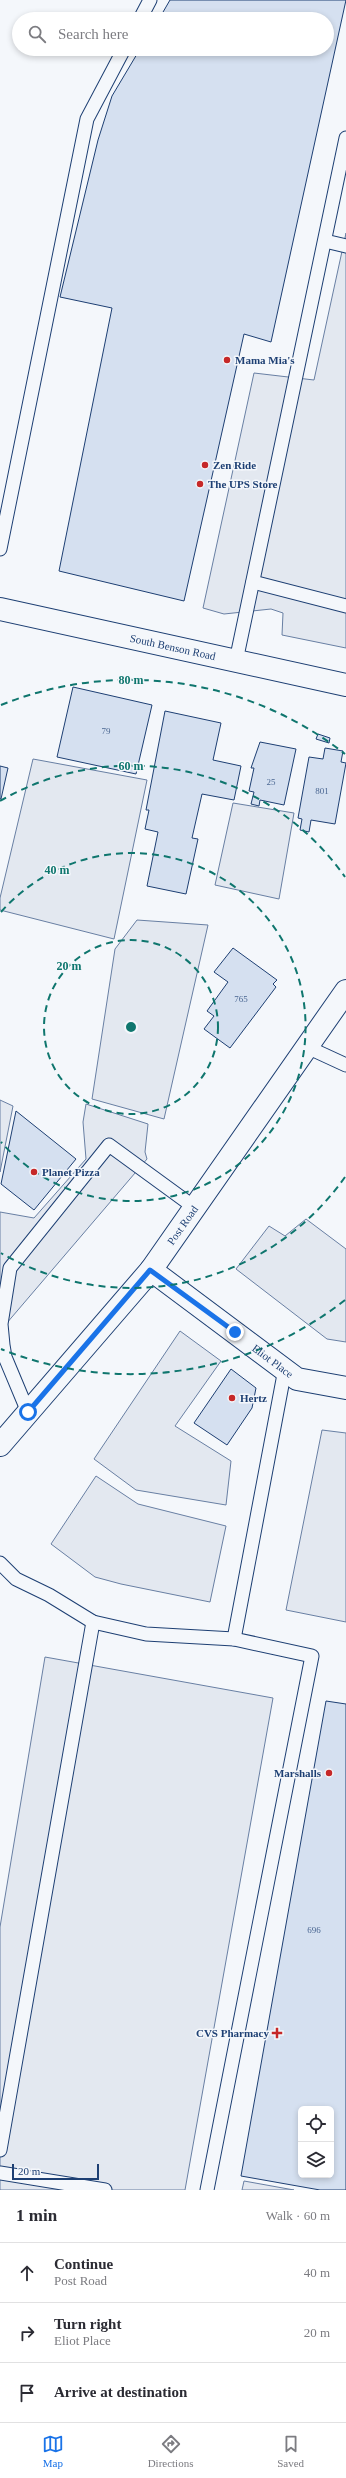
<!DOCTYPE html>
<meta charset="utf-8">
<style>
:root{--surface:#fff;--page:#f7f7f7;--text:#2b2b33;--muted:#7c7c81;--line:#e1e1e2;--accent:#1a73e8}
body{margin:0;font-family:"Times New Roman",serif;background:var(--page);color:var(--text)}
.controls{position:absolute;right:12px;bottom:12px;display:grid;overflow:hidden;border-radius:6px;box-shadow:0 2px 6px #0003}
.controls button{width:36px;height:36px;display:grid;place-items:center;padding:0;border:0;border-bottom:1px solid var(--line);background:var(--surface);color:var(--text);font:20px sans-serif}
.scale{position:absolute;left:12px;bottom:10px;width:87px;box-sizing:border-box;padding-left:4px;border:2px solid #1d3f73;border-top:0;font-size:11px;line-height:14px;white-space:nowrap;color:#1d3f73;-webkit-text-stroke:3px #f4f7fb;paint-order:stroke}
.stop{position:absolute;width:12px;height:12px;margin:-9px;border:3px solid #1a73e8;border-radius:50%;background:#fff}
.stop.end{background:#1a73e8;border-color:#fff;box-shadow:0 1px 4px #0008}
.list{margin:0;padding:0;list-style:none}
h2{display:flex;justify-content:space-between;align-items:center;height:52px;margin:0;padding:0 16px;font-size:17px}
h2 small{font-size:13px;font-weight:400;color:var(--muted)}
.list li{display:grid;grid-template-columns:26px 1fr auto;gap:12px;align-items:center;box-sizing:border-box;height:60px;padding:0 16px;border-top:1px solid var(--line)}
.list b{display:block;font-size:15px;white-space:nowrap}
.list p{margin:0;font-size:13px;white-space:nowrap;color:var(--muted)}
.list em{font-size:13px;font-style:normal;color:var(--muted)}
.icon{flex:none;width:22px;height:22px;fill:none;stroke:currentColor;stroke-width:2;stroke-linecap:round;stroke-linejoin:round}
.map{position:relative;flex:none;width:346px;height:2190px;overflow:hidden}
.search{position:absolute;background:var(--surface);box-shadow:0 2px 6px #0003;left:12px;right:12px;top:12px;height:44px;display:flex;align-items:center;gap:10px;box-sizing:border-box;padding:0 14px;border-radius:22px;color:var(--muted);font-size:15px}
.sheet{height:232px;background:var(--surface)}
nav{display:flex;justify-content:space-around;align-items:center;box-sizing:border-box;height:56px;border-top:1px solid var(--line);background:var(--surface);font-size:11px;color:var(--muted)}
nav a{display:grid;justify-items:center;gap:2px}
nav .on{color:var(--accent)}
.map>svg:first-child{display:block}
.parking{fill:#e3e8f0;stroke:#687fa3}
.building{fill:#d5e0f0;stroke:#1d3f73;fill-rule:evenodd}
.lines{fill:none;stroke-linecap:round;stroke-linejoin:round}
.service-casing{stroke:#1d3f73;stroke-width:15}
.minor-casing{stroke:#1d3f73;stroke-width:24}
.tertiary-casing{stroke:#1d3f73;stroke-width:24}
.primary-casing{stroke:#1d3f73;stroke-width:24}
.service{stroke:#f4f7fb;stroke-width:13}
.minor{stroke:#f4f7fb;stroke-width:22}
.tertiary{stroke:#f4f7fb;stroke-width:22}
.primary{stroke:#f4f7fb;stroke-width:22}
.route{stroke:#1a73e8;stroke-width:5}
.ring{fill:none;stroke:#0f766e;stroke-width:2;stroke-dasharray:7 5}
.poi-dot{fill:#c62828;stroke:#f4f7fb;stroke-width:1.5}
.labels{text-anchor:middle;stroke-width:3;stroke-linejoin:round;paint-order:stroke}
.number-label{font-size:9px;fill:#4b6792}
.poi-label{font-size:11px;font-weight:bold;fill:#1d3f73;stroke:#f4f7fb;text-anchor:start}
.street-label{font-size:11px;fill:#1d3f73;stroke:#f4f7fb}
.centre{fill:#0f766e;stroke:#f4f7fb;stroke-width:2}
.ring-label{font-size:12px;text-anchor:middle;font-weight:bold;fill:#0f766e;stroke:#f4f7fb;stroke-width:3;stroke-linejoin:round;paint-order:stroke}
</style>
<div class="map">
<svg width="346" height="2190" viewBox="0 0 346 2190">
<rect width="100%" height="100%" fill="#f4f7fb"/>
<g class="parking">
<path d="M346 233V648L282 635 283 613 271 609 224 614 203 608 254 373 314 380Z"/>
<path d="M33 759 147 780 114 939 0 910V898Z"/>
<path d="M233 803 294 813 279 899 215 885Z"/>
<path d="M137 920 208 925 164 1119 92 1099 115 949Z"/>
<path d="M0 1100 13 1106 0 1172Z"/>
<path d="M86 1104 148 1124 145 1152 147 1159 0 1331V1212L34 1218 86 1159 83 1122Z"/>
<path d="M306 1219 346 1249V1342L327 1339 236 1269 269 1226 285 1236Z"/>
<path d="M180 1331 221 1361 175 1426 231 1461 226 1505 136 1490 94 1459Z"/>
<path d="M322 1430 346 1433V1622L286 1610Z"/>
<path d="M96 1476 138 1504 226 1526 210 1602 121 1584 95 1577 51 1544Z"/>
<path d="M45 1657 273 1698 185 2190H0V1927Z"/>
<path d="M244 2181 294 2190H242Z"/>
</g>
<g class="building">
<path d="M170 0H346L271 342 244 334 184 601 59 571 112 308 60 297 98 140 112 96 140 49H327V19H159Z"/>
<path d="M73 687 152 705 136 774 57 757Z"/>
<path d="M165 711 221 723 213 760 241 766 234 800 202 794 192 838 198 839 186 894 147 886 158 832 145 829 149 810H146Z"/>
<path d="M318 734 330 738 329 743 316 739Z"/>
<path d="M260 742 296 749 284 805 260 800 259 806 251 804 254 792 249 791 254 768H251Z"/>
<path d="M325 748 343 751 341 762 346 763 335 824 311 820 309 832 300 830 302 819 298 818 309 757 323 759Z"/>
<path d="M0 766 8 768 1 799H0Z"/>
<path d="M233 948 277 980 273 984 276 987 230 1048 204 1029 214 1016 207 1011 228 982 214 972Z"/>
<path d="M16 1111 76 1159 34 1210 1 1184Z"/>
<path d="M231 1369 256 1388 252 1408 227 1445 194 1423Z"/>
<path d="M326 1701 346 1704V2190H320L241 2176ZM301 2109H331V2175H301Z"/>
</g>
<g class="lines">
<defs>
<g id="service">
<path d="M140 19 150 0"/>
<path d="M325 241 346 246"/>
<path d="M0 549 87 119 124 49"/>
<path d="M253 582 346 606"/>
<path d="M236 661 346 138"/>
<path d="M307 1047 346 1065"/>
<path d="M28 1412 5 1357 3 1345 1 1324 10 1268 109 1145 194 1207"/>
<path d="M0 1563 16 1579 49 1595 93 1622 146 1634 234 1639 312 1656 207 2190"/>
<path d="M234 1639 285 1369"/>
<path d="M0 2150 93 1622"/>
<path d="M0 2173 105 2190"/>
</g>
<g id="minor">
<path id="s1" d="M151 1270 297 1379 346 1388"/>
</g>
<g id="tertiary">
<path id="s2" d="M0 609 346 685"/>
</g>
<g id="primary">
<path id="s3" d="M0 1445 151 1270 346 991"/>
</g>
</defs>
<use href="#service" class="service-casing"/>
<use href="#minor" class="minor-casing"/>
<use href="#tertiary" class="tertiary-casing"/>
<use href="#primary" class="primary-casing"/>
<use href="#service" class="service"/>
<use href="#minor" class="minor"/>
<use href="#tertiary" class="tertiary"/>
<use href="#primary" class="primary"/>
</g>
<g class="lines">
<path class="route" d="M28 1412 150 1270 235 1332"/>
</g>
<g class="ring">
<circle cx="131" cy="1027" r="87"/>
<path d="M1 912A174 174 0 1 1 1 1142"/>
<path d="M345 1177A261 261 0 0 1 1 1253M0 801A261 261 0 0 1 345 877"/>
<path d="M345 1300A347 347 0 0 1 1 1349M1 705A347 347 0 0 1 345 754"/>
</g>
<g class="poi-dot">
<circle cx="227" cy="360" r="4"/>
<circle cx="205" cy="465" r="4"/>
<circle cx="200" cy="484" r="4"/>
<circle cx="34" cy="1172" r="4"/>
<circle cx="232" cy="1398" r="4"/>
<circle cx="329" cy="1773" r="4"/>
<path d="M275 2027h4v4h4v4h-4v4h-4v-4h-4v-4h4z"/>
</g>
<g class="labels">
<g class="number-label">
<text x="106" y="734">79</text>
<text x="271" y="785">25</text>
<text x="322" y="794">801</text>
<text x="241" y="1002">765</text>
<text x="314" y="1933">696</text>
</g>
<g class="poi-label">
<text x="235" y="364">Mama Mia's</text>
<text x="213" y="469">Zen Ride</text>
<text x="208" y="488">The UPS Store</text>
<text x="42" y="1176">Planet Pizza</text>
<text x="240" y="1402">Hertz</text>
<text x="321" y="1777" text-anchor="end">Marshalls</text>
<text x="269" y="2037" text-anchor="end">CVS Pharmacy</text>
</g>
<g class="street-label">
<text dy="4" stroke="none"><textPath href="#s2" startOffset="177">South Benson Road</textPath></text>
<text dy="4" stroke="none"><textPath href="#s3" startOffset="286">Post Road</textPath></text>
<text dy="4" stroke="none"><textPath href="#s1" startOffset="152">Eliot Place</textPath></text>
</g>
</g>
<circle cx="131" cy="1027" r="6" class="centre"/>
<g class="ring-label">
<text x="131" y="684">80 m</text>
<text x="131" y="770">60 m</text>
<text x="57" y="874">40 m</text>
<text x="69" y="970">20 m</text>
</g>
</svg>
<div class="controls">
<button><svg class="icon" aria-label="locate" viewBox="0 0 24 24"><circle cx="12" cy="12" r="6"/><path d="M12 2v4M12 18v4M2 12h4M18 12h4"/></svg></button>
<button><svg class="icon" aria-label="layers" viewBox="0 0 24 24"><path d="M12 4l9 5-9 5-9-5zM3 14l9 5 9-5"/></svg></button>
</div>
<div class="scale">20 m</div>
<div class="stop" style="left:28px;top:1412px"></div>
<div class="stop end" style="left:235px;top:1332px"></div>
<div class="search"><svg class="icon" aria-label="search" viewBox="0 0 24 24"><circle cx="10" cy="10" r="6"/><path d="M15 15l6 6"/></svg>Search here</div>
</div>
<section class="sheet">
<h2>1 min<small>Walk · 60 m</small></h2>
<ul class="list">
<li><svg class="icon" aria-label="ahead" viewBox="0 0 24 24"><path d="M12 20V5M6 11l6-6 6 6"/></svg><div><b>Continue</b><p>Post Road</p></div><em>40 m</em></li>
<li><svg class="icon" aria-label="right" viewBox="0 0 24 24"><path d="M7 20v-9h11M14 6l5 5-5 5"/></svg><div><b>Turn right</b><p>Eliot Place</p></div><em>20 m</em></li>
<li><svg class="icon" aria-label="arrive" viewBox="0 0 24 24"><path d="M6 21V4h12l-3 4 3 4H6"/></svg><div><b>Arrive at destination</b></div></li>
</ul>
</section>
<nav>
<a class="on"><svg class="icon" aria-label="map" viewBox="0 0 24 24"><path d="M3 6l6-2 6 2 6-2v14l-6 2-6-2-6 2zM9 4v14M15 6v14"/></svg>Map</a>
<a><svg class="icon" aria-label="directions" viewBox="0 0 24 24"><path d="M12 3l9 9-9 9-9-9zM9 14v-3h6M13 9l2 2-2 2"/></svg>Directions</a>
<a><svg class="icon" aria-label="saved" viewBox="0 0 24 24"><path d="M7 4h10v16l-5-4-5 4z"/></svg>Saved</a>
</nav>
